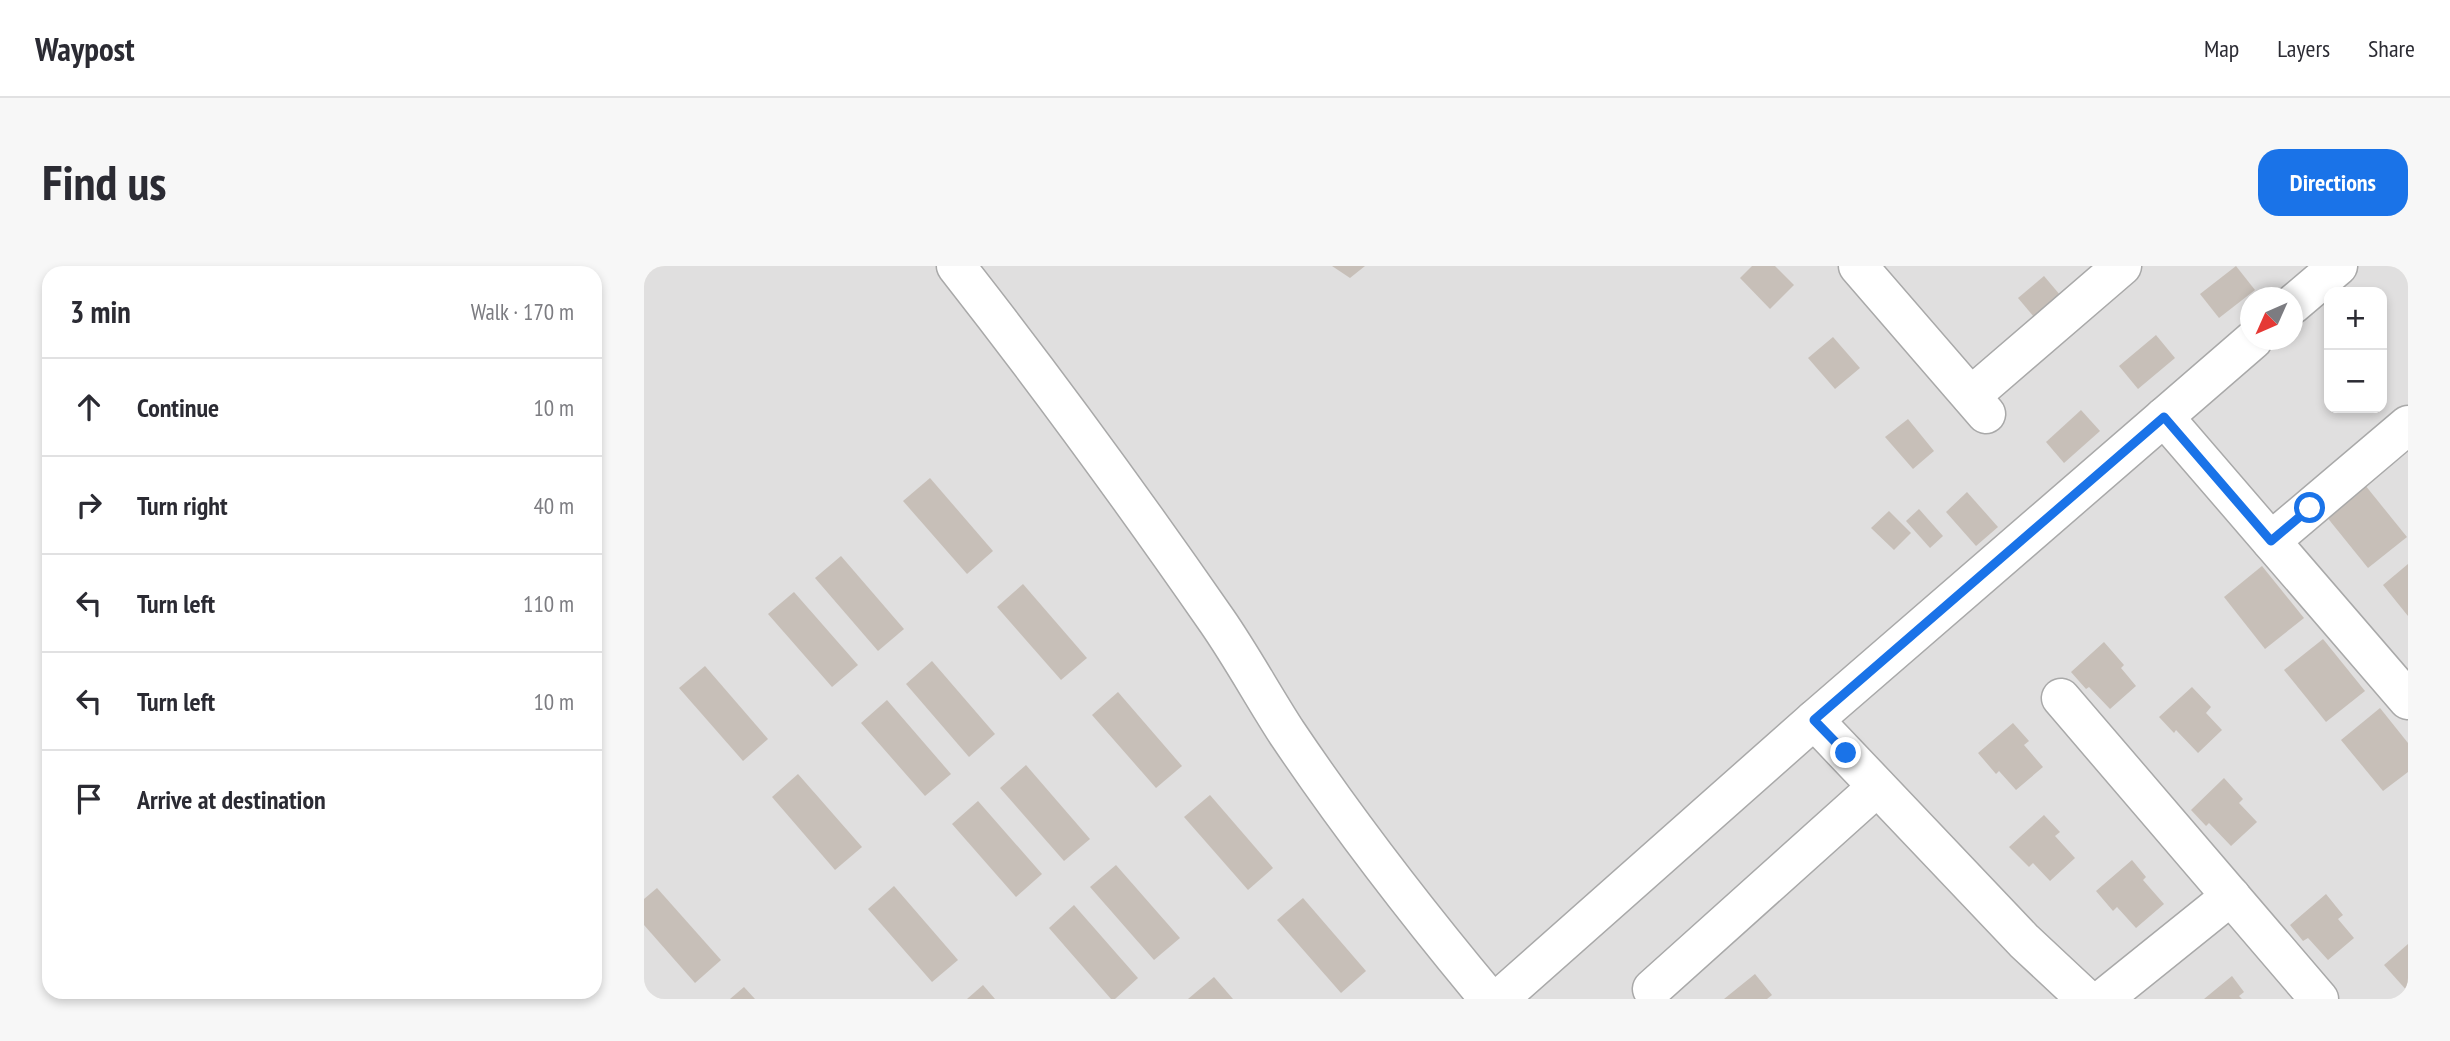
<!DOCTYPE html>
<meta charset="utf-8">
<style>
:root{--surface:#fff;--page:#f7f7f7;--text:#2b2b33;--muted:#7c7c81;--line:#e1e1e2;--accent:#1a73e8}
body{margin:0;font-family:"PT Sans Narrow",sans-serif;background:var(--page);color:var(--text)}
.controls{position:absolute;right:21px;top:21px;display:grid;overflow:hidden;border-radius:14px;box-shadow:0 4px 10px #0003}
.controls button{width:63px;height:63px;display:grid;place-items:center;padding:0;border:0;border-bottom:2px solid var(--line);background:var(--surface);color:var(--text);font:35px sans-serif}
.compass{position:absolute;left:1596px;top:21px;width:63px;height:63px;border-radius:50%;background:var(--surface);box-shadow:0 4px 10px #0003;rotate:225deg}
.stop{position:absolute;width:21px;height:21px;margin:-16px;border:5px solid #1a73e8;border-radius:50%;background:#fff}
.stop.end{background:#1a73e8;border-color:#fff;box-shadow:0 2px 7px #0008}
.list{margin:0;padding:0;list-style:none}
h2{display:flex;justify-content:space-between;align-items:center;height:91px;margin:0;padding:0 28px;font-size:30px}
h2 small{font-size:23px;font-weight:400;color:var(--muted)}
.list li{display:grid;grid-template-columns:46px 1fr auto;gap:21px;align-items:center;box-sizing:border-box;height:98px;padding:0 28px;border-top:2px solid var(--line)}
.list b{display:block;font-size:26px;white-space:nowrap}
.list em{font-size:23px;font-style:normal;color:var(--muted)}
.icon{flex:none;width:38px;height:38px;fill:none;stroke:currentColor;stroke-width:2;stroke-linecap:round;stroke-linejoin:round}
.map{position:relative;flex:none;width:1764px;height:733px;overflow:hidden;border-radius:21px}
header{display:flex;align-items:center;gap:42px;box-sizing:border-box;height:98px;padding:0 35px;background:var(--surface);border-bottom:2px solid var(--line)}
header strong{font-size:33px}
nav{display:flex;gap:38px;margin-inline-start:auto;font-size:24px}
.intro{display:flex;align-items:center;justify-content:space-between;box-sizing:border-box;height:168px;padding:0 42px}
h1{margin:0;font-size:49px}
.button{padding:18px 32px;border-radius:21px;background:var(--accent);color:#fff;font-size:24px;font-weight:700}
main{display:flex;gap:42px;padding:0 42px}
aside{flex:1;background:var(--surface);border-radius:21px;box-shadow:0 4px 10px #0003}
.map>svg:first-child{display:block}
.residential{fill:#e0dfdf;fill-rule:evenodd}
.building{fill:#c7bfb8}
.lines{fill:none;stroke-linecap:round;stroke-linejoin:round}
.minor-casing{stroke:#a9a9a9;stroke-width:41}
.minor{stroke:#fff;stroke-width:38}
.route{stroke:#1a73e8;stroke-width:9}
</style>
<header>
<strong>Waypost</strong>
<nav><a>Map</a><a>Layers</a><a>Share</a></nav>
</header>
<div class="intro"><h1>Find us</h1><a class="button">Directions</a></div>
<main>
<aside>
<h2>3 min<small>Walk · 170 m</small></h2>
<ul class="list">
<li><svg class="icon" aria-label="ahead" viewBox="0 0 24 24"><path d="M12 20V5M6 11l6-6 6 6"/></svg><div><b>Continue</b></div><em>10 m</em></li>
<li><svg class="icon" aria-label="right" viewBox="0 0 24 24"><path d="M7 20v-9h11M14 6l5 5-5 5"/></svg><div><b>Turn right</b></div><em>40 m</em></li>
<li><svg class="icon" aria-label="left" viewBox="0 0 24 24"><path d="M17 20v-9H6M10 6l-5 5 5 5"/></svg><div><b>Turn left</b></div><em>110 m</em></li>
<li><svg class="icon" aria-label="left" viewBox="0 0 24 24"><path d="M17 20v-9H6M10 6l-5 5 5 5"/></svg><div><b>Turn left</b></div><em>10 m</em></li>
<li><svg class="icon" aria-label="arrive" viewBox="0 0 24 24"><path d="M6 21V4h12l-3 4 3 4H6"/></svg><div><b>Arrive at destination</b></div></li>
</ul>
</aside>
<div class="map">
<svg width="1764" height="733" viewBox="0 0 1764 733">
<rect width="100%" height="100%" fill="#f2efe9"/>
<path class="residential" d="M0 0H1764V733H0ZM1685 26H1738V142H1685ZM1606 32H1648V74H1606Z"/>
<g class="building">
<path d="M688 0H721L706 12Z"/>
<path d="M1108 0H1131L1150 19 1126 43 1096 12Z"/>
<path d="M1592 0 1611 24 1575 52 1556 28Z"/>
<path d="M1400 10 1422 36 1396 58 1374 32Z"/>
<path d="M1512 69 1531 92 1494 123 1475 100Z"/>
<path d="M1189 71 1216 102 1191 123 1164 92Z"/>
<path d="M1437 144 1456 165 1420 197 1402 176Z"/>
<path d="M1264 153 1290 185 1269 203 1241 171Z"/>
<path d="M286 212 349 285 323 308 259 235Z"/>
<path d="M1721 219 1763 271 1724 302 1682 250Z"/>
<path d="M1323 226 1354 261 1332 280 1302 246Z"/>
<path d="M1275 243 1299 270 1286 282 1262 255Z"/>
<path d="M1245 245 1267 267 1250 284 1227 262Z"/>
<path d="M197 290 260 363 234 385 171 312Z"/>
<path d="M1764 298V350L1739 319Z"/>
<path d="M1618 300 1660 352 1621 383 1580 331Z"/>
<path d="M379 318 443 392 417 414 353 341Z"/>
<path d="M150 326 214 399 188 421 124 348Z"/>
<path d="M1679 373 1721 425 1682 456 1640 404Z"/>
<path d="M1460 376 1480 399 1477 402 1492 420 1466 443 1445 421 1442 423 1427 406Z"/>
<path d="M288 395 351 468 325 491 262 418Z"/>
<path d="M61 400 124 473 99 495 35 422Z"/>
<path d="M1548 421 1567 441 1562 447 1578 464 1554 487 1532 464 1530 467 1515 451Z"/>
<path d="M474 426 538 500 512 522 448 449Z"/>
<path d="M243 434 307 508 281 530 217 457Z"/>
<path d="M1736 442 1764 477V506L1739 525 1697 474Z"/>
<path d="M1369 457 1385 475 1380 479 1399 501 1372 524 1355 505 1352 508 1334 487Z"/>
<path d="M382 499 446 573 420 595 356 522Z"/>
<path d="M154 508 218 581 191 604 128 531Z"/>
<path d="M1580 512 1599 533 1595 537 1613 556 1587 580 1565 557 1562 560 1547 544Z"/>
<path d="M566 529 629 602 604 624 540 551Z"/>
<path d="M334 535 398 608 372 631 308 558Z"/>
<path d="M1400 549 1416 566 1411 570 1431 592 1406 615 1389 597 1385 601 1365 581Z"/>
<path d="M1488 594 1502 611 1499 614 1520 638 1492 662 1473 641 1469 645 1452 625Z"/>
<path d="M472 599 536 672 510 694 446 621Z"/>
<path d="M250 620 314 694 288 716 224 643Z"/>
<path d="M13 622 77 694 51 717 0 659V633Z"/>
<path d="M1682 628 1699 649 1694 653 1710 672 1684 694 1664 672 1659 675 1646 659Z"/>
<path d="M659 632 722 705 697 727 633 654Z"/>
<path d="M430 639 494 712 471 733H467L405 662Z"/>
<path d="M1764 678V726L1740 699Z"/>
<path d="M1111 708 1128 729 1123 733H1080Z"/>
<path d="M1588 710 1600 726 1595 730 1598 733H1560Z"/>
<path d="M570 711 589 733H544Z"/>
<path d="M339 719 351 733H323Z"/>
<path d="M100 721 111 733H86Z"/>
</g>
<g class="lines">
<defs>
<g id="minor">
<path d="M312 0C403 116 489 234 573 355 598 391 619 430 643 467 705 559 774 648 845 733"/>
<path d="M1214 0 1342 148"/>
<path d="M1648 39 1694 0"/>
<path d="M1327 130 1478 0"/>
<path d="M1520 151 1764 434"/>
<path d="M1627 275 1764 159"/>
<path d="M1417 432 1675 733"/>
<path d="M1170 454 1380 675 1442 733"/>
<path d="M1008 723 1233 521"/>
<path d="M855 733 1170 454 1609 74"/>
<path d="M1459 733 1587 630"/>
</g>
</defs>
<use href="#minor" class="minor-casing"/>
<use href="#minor" class="minor"/>
</g>
<g class="lines">
<path class="route" d="M1202 487 1170 454 1520 151 1627 275 1666 242"/>
</g>
</svg>
<div class="controls">
<button>+</button>
<button>−</button>
</div>
<svg class="compass" viewBox="-18 -18 36 36"><path d="M0-13l5 13h-10z" fill="#e53935"/><path d="M0 13l5-13h-10z" fill="#7c7c81"/></svg>
<div class="stop" style="left:1666px;top:242px"></div>
<div class="stop end" style="left:1202px;top:487px"></div>
</div>
</main>
